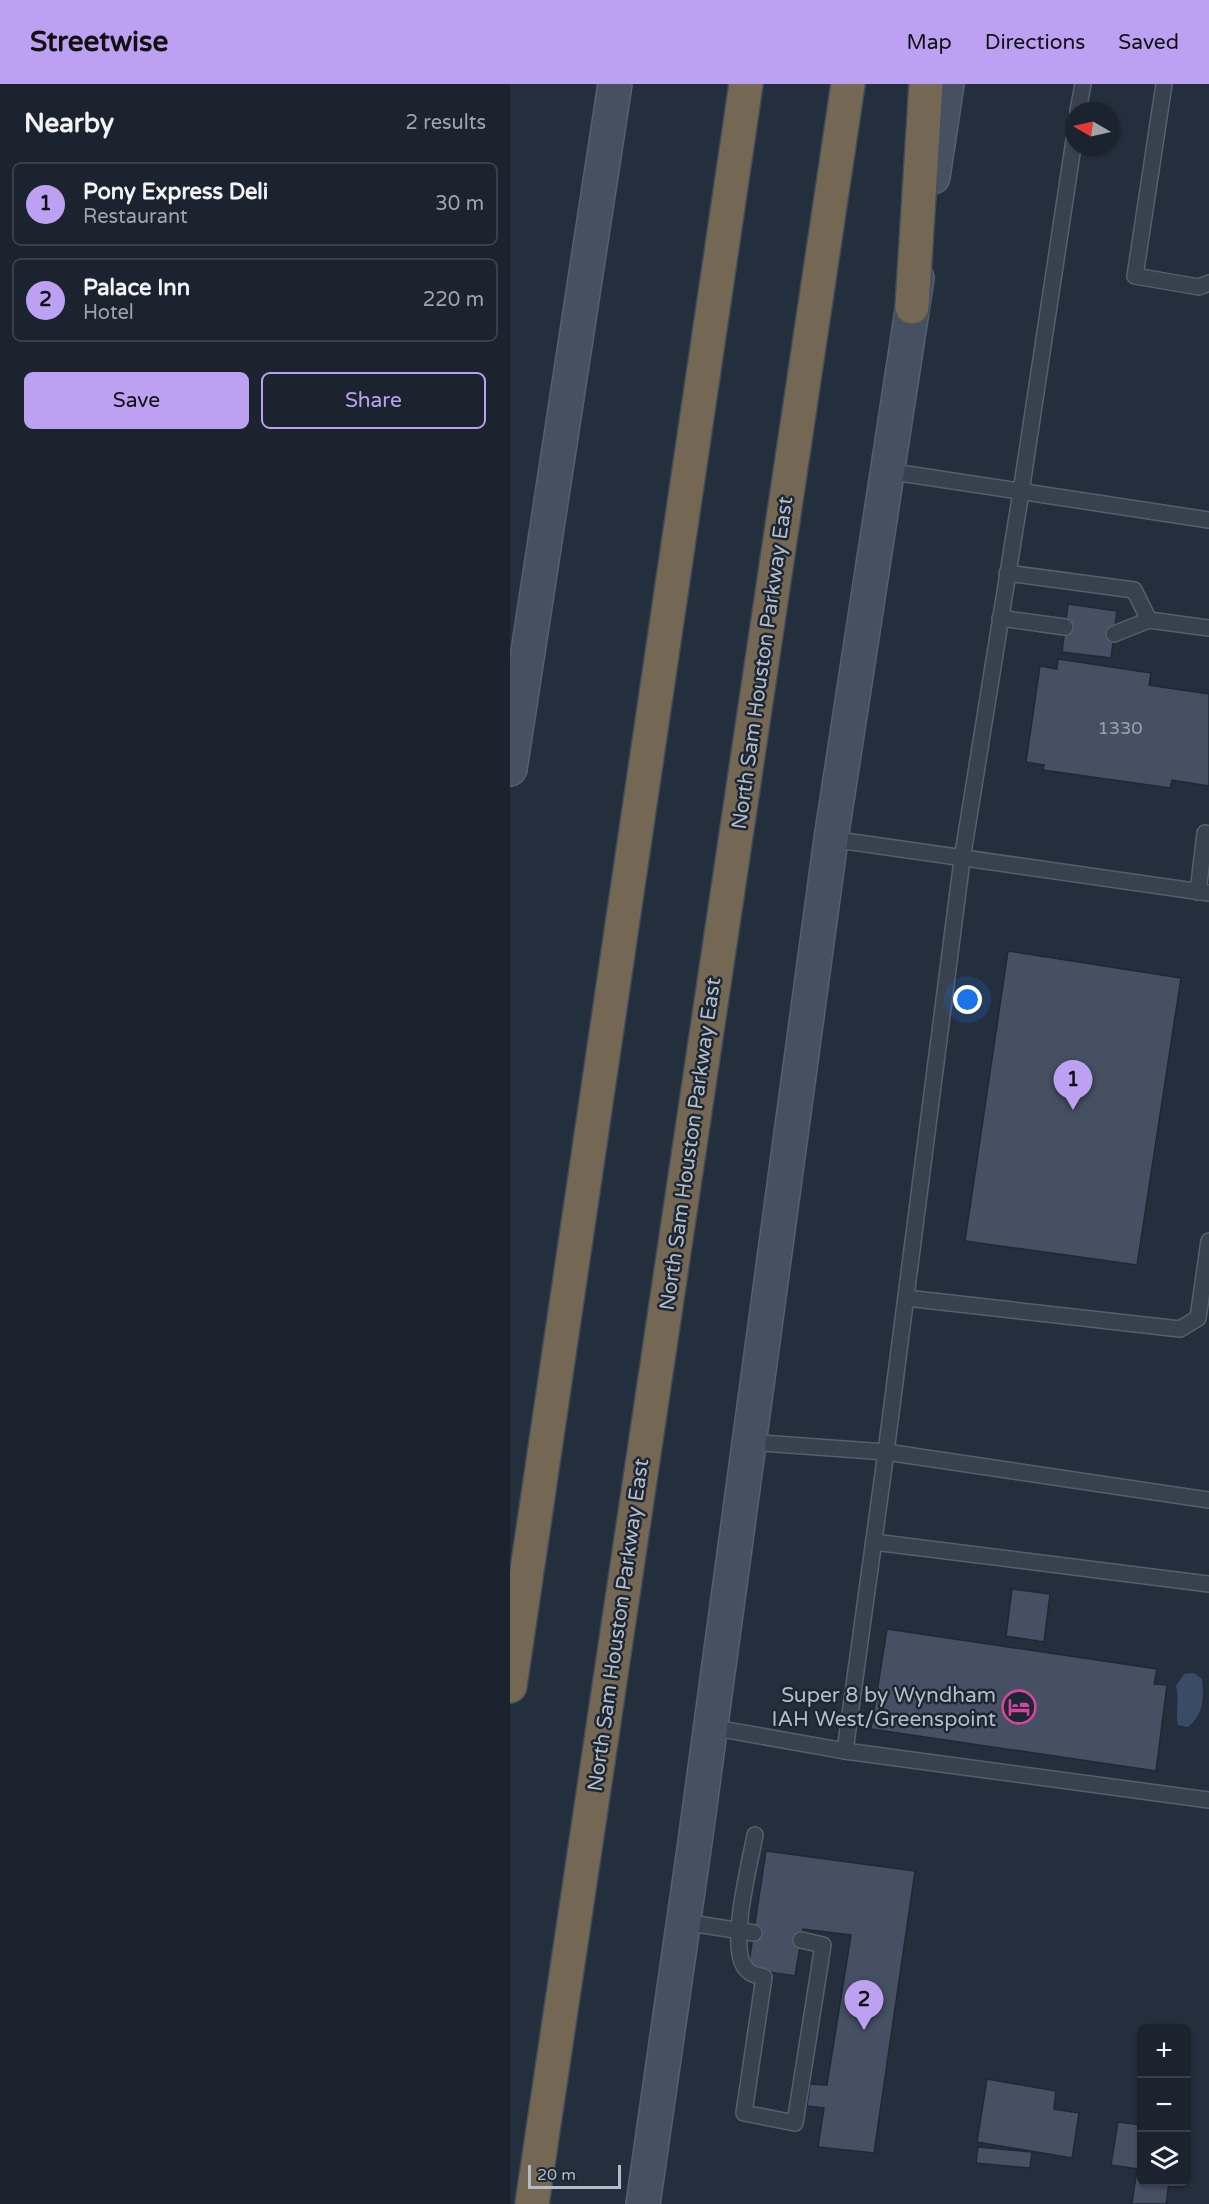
<!DOCTYPE html>
<meta charset="utf-8">
<style>
:root{--surface:#1b232e;--page:#282f3a;--text:#f1f3f6;--muted:#a0a4aa;--line:#39404a;--accent:#bca0f2}
body{margin:0;font-family:"Varela Round",sans-serif;background:var(--page);color:var(--text)}
.controls{position:absolute;right:18px;bottom:18px;display:grid;overflow:hidden;border-radius:9px;box-shadow:0 2px 4px #0004}
.controls button{width:54px;height:54px;display:grid;place-items:center;padding:0;border:0;border-bottom:2px solid var(--line);background:var(--surface);color:var(--text);font:30px sans-serif}
.compass{position:absolute;left:555px;top:18px;width:54px;height:54px;border-radius:50%;background:var(--surface);box-shadow:0 2px 4px #0004;rotate:279deg}
.scale{position:absolute;left:18px;bottom:15px;width:93px;box-sizing:border-box;padding-left:6px;border:3px solid #b4bcc9;border-top:0;font-size:16px;line-height:21px;white-space:nowrap;color:#b4bcc9;-webkit-text-stroke:4px #1d2633;paint-order:stroke}
.you{position:absolute;left:458px;top:916px;width:21px;height:21px;margin:-15px;border:4px solid #fff;border-radius:50%;background:#1a73e8;box-shadow:0 0 0 9px #1a73e833}
.badge{display:grid;place-items:center;width:39px;height:39px;border-radius:50%;background:var(--accent);color:#111;font-size:20px;font-weight:700}
.pin{position:absolute;translate:-50% -50px;filter:drop-shadow(0 2px 3px #0008)}
.pin::after{content:'';position:absolute;top:32px;width:21px;height:18px;background:inherit;clip-path:polygon(0 0,100% 0,50% 100%)}
.list{margin:0;padding:0;list-style:none}
h2{display:flex;justify-content:space-between;align-items:center;height:78px;margin:0;padding:0 24px;font-size:26px}
h2 small{font-size:20px;font-weight:400;color:var(--muted)}
.list li{display:grid;grid-template-columns:39px 1fr auto;gap:18px;align-items:center;box-sizing:border-box;height:84px;margin:0 12px 12px;padding:0 12px;border:2px solid var(--line);border-radius:9px}
.list b{display:block;font-size:22px;white-space:nowrap}
.list p{margin:0;font-size:20px;white-space:nowrap;color:var(--muted)}
.list em{font-size:20px;font-style:normal;color:var(--muted)}
.actions{display:flex;gap:12px;padding:18px 24px}
.actions a{flex:1;padding:14px 0;border:2px solid var(--accent);border-radius:9px;text-align:center;font-size:21px;color:var(--accent)}
.actions .main{background:var(--accent);color:#111}
.icon{flex:none;width:33px;height:33px;fill:none;stroke:currentColor;stroke-width:2;stroke-linecap:round;stroke-linejoin:round}
.map{position:relative;flex:none;width:699px;height:2120px;overflow:hidden}
header{display:flex;align-items:center;gap:36px;box-sizing:border-box;height:84px;padding:0 30px;background:var(--accent);color:#111}
header strong{font-size:28px}
nav{display:flex;gap:33px;margin-inline-start:auto;font-size:21px}
main{display:flex}
aside{flex:1;background:var(--surface)}
.map>svg:first-child{display:block}
.water{fill:#394c67}
.building{fill:#455162;stroke:#1f2835;stroke-width:1.5}
.lines{fill:none;stroke-linecap:round;stroke-linejoin:round}
.service-casing{stroke:#565f6c;stroke-width:18}
.secondary-casing{stroke:#565f6c;stroke-width:36}
.motorway-casing{stroke:#434c59;stroke-width:36}
.service{stroke:#38414e;stroke-width:15}
.secondary{stroke:#465061;stroke-width:33}
.motorway{stroke:#746855;stroke-width:33}
.labels{text-anchor:middle;stroke-width:5;stroke-linejoin:round;paint-order:stroke}
.number-label{font-size:18px;fill:#98a1af}
.street-label{font-size:21px;fill:#b4bcc9;stroke:#1d2633}
.poi-label{font-size:21px;fill:#b4bcc9;stroke:#1d2633;text-anchor:end}
</style>
<header>
<strong>Streetwise</strong>
<nav><a>Map</a><a>Directions</a><a>Saved</a></nav>
</header>
<main>
<aside>
<h2>Nearby<small>2 results</small></h2>
<ul class="list">
<li><span class="badge">1</span><div><b>Pony Express Deli</b><p>Restaurant</p></div><em>30 m</em></li>
<li><span class="badge">2</span><div><b>Palace Inn</b><p>Hotel</p></div><em>220 m</em></li>
</ul>
<div class="actions"><a class="main">Save</a><a>Share</a></div>
</aside>
<div class="map">
<svg width="699" height="2120" viewBox="0 0 699 2120">
<rect width="100%" height="100%" fill="#242f3e"/>
<path class="water" d="M684 1589 692 1595C694 1614 694 1630 678 1643L668 1641C665 1627 670 1616 666 1602L674 1590Z"/>
<g class="building">
<path d="M558 520 607 527 601 574 552 568Z"/>
<path d="M548 575 641 589 639 601 699 610V702L662 696 660 704 533 686 534 681 516 678 530 582 547 585Z"/>
<path d="M498 867 671 894 627 1181 455 1157Z"/>
<path d="M502 1505 540 1510 534 1558 496 1552Z"/>
<path d="M377 1545 647 1585 644 1600 657 1601 646 1687 361 1645Z"/>
<path d="M256 1767 405 1787 364 2069 308 2063 314 2024 297 2022 300 2000 317 2001 341 1851 293 1845 285 1892 238 1885Z"/>
<path d="M477 1995 546 2007 544 2025 569 2029 562 2074 467 2058Z"/>
<path d="M632 2034V2098H659L656 2120H622L627 2085 601 2081 608 2038 631 2041Z"/>
<path d="M468 2063 522 2068 520 2084 466 2079Z"/>
</g>
<g class="lines">
<defs>
<g id="service">
<path d="M654 0 625 192 689 203 699 199"/>
<path d="M568 27 573 0"/>
<path d="M377 387 699 436"/>
<path d="M497 489 624 506 639 536 699 544"/>
<path d="M490 534 555 543"/>
<path d="M604 550 639 536"/>
<path d="M321 755 699 809"/>
<path d="M688 808 695 749 699 750"/>
<path d="M396 1214 670 1245 688 1234 699 1157"/>
<path d="M238 1358 376 1368 699 1416"/>
<path d="M364 1458 699 1500"/>
<path d="M200 1643 335 1667 699 1716"/>
<path d="M335 1667 376 1368 452 776 511 408 564 56"/>
<path d="M245 1751C240 1779 219 1860 234 1882 239 1890 245 1891 254 1893L234 2029 285 2039 313 1861 291 1856"/>
<path d="M174 1838 244 1849"/>
</g>
<g id="secondary">
<path d="M423 93 437 0"/>
<path d="M0 685 105 0"/>
<path d="M133 2120 185 1758 321 755 407 194"/>
</g>
<g id="motorway">
<path d="M402 223 416 0"/>
<path d="M0 1602 236 0"/>
<path d="M22 2120 338 0"/>
</g>
</defs>
<use href="#service" class="service-casing"/>
<use href="#secondary" class="secondary-casing"/>
<use href="#motorway" class="motorway-casing"/>
<use href="#service" class="service"/>
<use href="#secondary" class="secondary"/>
<use href="#motorway" class="motorway"/>
</g>
<defs>
<symbol id="hotel-ring" viewBox="-11 -11 22 22"><circle r="9.5" fill="#1d2633" stroke="#d1479c" stroke-width="1.5"/><path d="M-6-4.5h1.5V1H6V5H4.5V3h-9V5H-6ZM-4 0a1.8 1.8 0 1 1 3.6 0ZM.5 0V-2.5h3Q6-2.5 6 0Z" fill="#d1479c"/></symbol>
</defs>
<g fill-rule="evenodd">
<use href="#hotel-ring" x="490" y="1604" width="38" height="38"/>
</g>
<g class="labels">
<g class="number-label">
<text x="610" y="650">1330</text>
</g>
<g class="street-label">
<text transform="translate(252 579) rotate(-82)" y="7">North Sam Houston Parkway East</text>
<text transform="translate(180 1060) rotate(-82)" y="7">North Sam Houston Parkway East</text>
<text transform="translate(108 1541) rotate(-82)" y="7">North Sam Houston Parkway East</text>
</g>
<g class="poi-label">
<text x="486" y="1618">Super 8 by Wyndham<tspan x="486" dy="24">IAH West/Greenspoint</tspan></text>
</g>
</g>
</svg>
<div class="controls">
<button>+</button>
<button>−</button>
<button><svg class="icon" aria-label="layers" viewBox="0 0 24 24"><path d="M12 4l9 5-9 5-9-5zM3 14l9 5 9-5"/></svg></button>
</div>
<svg class="compass" viewBox="-18 -18 36 36"><path d="M0-13l5 13h-10z" fill="#e53935"/><path d="M0 13l5-13h-10z" fill="#a0a4aa"/></svg>
<div class="scale">20 m</div>
<div class="you"></div>
<div class="pin badge" style="left:563px;top:1026px">1</div>
<div class="pin badge" style="left:354px;top:1946px">2</div>
</div>
</main>
